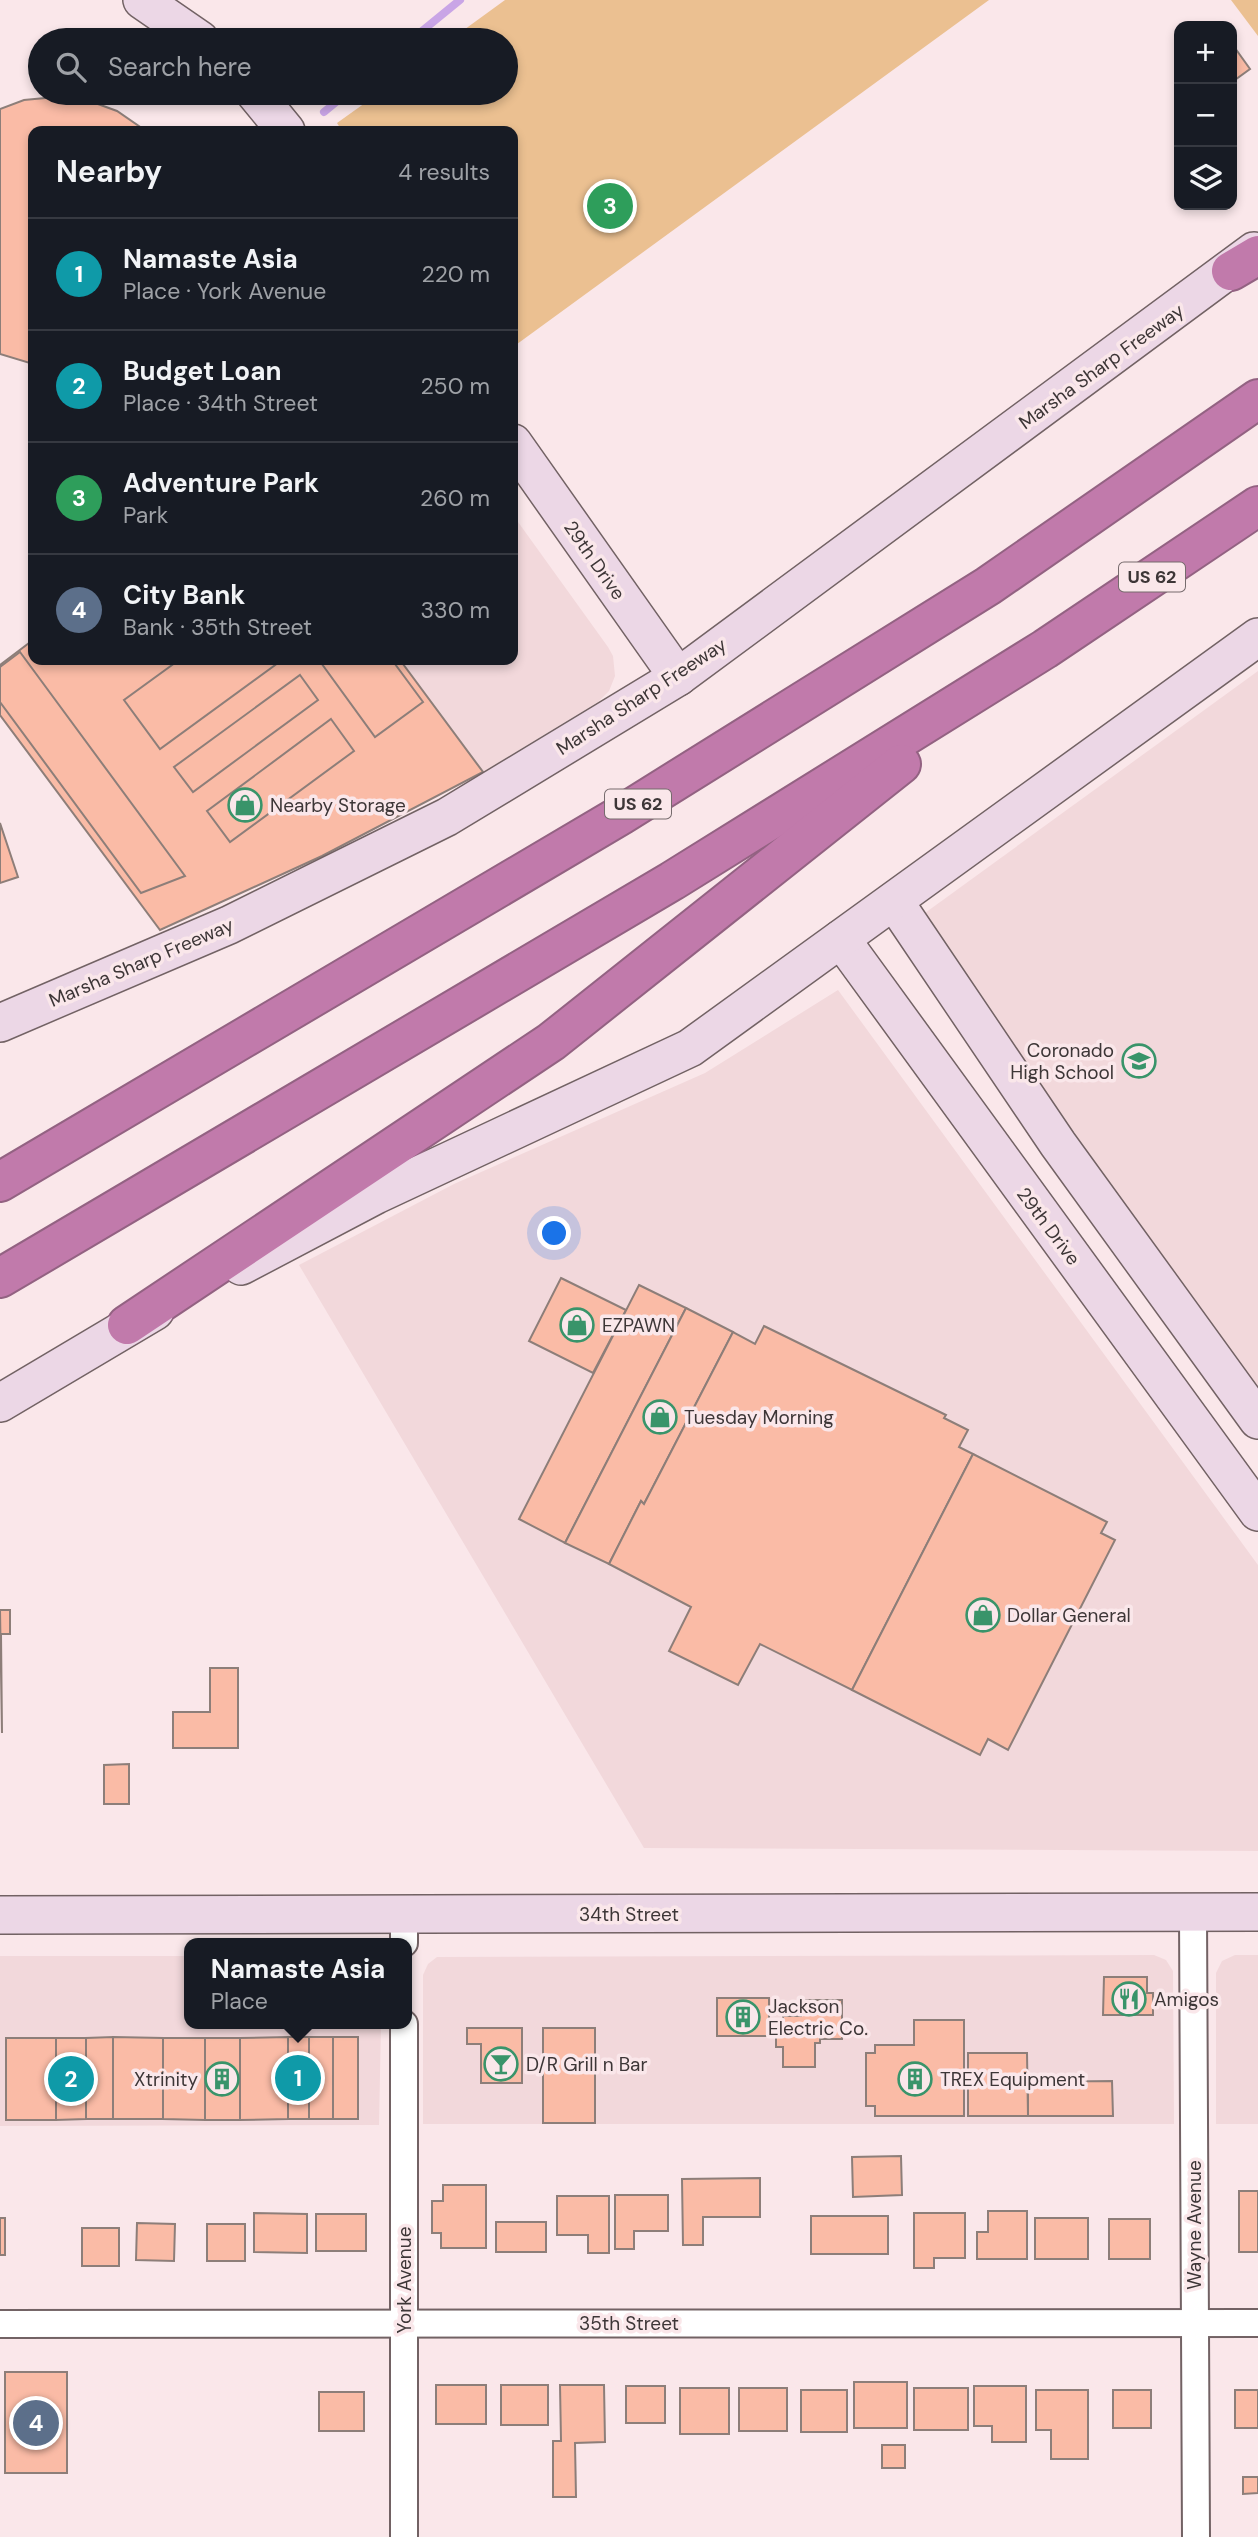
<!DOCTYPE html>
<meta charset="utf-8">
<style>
:root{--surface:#171b24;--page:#242831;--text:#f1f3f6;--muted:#9ea1a6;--line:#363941;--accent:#1a73e8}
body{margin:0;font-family:"DM Sans",sans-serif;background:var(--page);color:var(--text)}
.controls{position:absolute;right:21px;top:21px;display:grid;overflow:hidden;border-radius:14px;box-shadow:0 4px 10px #0003}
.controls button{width:63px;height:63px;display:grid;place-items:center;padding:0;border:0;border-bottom:2px solid var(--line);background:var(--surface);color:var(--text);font:35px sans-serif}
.you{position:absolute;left:555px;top:1234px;width:24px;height:24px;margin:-18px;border:5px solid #fff;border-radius:50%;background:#1a73e8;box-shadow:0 0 0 10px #1a73e833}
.badge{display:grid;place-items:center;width:46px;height:46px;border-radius:50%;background:var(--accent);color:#fff;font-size:23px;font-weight:700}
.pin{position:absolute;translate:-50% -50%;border:4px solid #fff;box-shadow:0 2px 7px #0006}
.popup{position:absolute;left:184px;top:1938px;width:228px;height:91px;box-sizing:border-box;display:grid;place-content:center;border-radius:14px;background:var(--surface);filter:drop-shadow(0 2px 5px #0005);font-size:23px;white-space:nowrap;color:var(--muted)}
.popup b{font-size:26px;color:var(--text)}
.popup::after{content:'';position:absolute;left:50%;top:100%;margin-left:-14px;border:14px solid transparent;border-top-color:var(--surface)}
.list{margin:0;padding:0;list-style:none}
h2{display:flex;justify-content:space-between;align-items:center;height:91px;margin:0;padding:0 28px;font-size:30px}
h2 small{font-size:23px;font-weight:400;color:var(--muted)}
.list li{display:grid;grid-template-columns:46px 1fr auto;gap:21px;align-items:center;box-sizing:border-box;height:112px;padding:0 28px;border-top:2px solid var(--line)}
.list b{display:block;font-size:26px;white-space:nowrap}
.list p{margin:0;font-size:23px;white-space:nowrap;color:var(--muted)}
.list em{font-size:23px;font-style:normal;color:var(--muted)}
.icon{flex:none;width:38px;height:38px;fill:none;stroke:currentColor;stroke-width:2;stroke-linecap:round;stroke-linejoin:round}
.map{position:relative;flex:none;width:1258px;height:2537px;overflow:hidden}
.search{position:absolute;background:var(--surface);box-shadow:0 4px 10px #0003;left:28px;top:28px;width:490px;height:77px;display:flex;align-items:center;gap:18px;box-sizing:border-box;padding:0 24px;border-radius:38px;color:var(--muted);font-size:26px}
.panel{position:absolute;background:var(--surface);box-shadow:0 4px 10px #0003;left:28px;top:126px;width:490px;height:539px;border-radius:14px}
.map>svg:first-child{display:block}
.built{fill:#f2d8db}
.green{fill:#ebc091}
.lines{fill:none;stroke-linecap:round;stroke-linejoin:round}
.stream{stroke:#c9a5e6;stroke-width:8}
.building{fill:#fabba6;stroke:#8d7e79;stroke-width:2}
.street-casing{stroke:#726264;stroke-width:30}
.secondary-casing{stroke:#726264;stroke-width:40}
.highway-casing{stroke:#936282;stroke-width:42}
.street{stroke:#fff;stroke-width:26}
.secondary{stroke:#ecd7e6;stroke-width:37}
.highway{stroke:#c17aab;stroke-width:38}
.labels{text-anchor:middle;stroke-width:7;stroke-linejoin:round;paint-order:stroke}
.shield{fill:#fae7ea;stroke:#766b6d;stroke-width:2}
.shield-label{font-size:18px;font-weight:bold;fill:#3d3637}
.street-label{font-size:19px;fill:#3d3637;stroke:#fae7ea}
.poi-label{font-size:19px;fill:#3d3637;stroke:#fae7ea;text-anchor:start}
</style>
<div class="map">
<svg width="1258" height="2537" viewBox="0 0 1258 2537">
<rect width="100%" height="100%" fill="#fae7ea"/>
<g class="built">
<path d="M513 515 608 647 613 656 615 676 609 691 598 702 483 772 400 660H513Z"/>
<path d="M1258 671V1389L925 930 923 921 925 913Z"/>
<path d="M838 990 1258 1565V1851L644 1848 299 1265 454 1184 705 1073Z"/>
<path d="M1154 1955 1166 1960 1173 1971 1174 2124H423V1975L428 1964 437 1957Z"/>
<path d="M1235 1955H1258V2124H1216V1973L1222 1961Z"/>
<path d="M0 1956H189L190 2024H381L379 2125 0 2126Z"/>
</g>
<g class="green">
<path d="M505 0H989L513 347V131H342L337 123 379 93H506V40H450Z"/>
<path d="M1231 0H1258V36Z"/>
</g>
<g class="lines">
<g class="stream">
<path d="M411 40 460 0"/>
<path d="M324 112 347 93"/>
</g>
</g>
<g class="building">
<path d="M1235 48 1250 69 1232 82V50Z"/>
<path d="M56 97 87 100 117 111 146 131H33V364L0 354V109L24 100Z"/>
<path d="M33 640V660H400L483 772 322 856 160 930 0 715V665Z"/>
<path d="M20 652 185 876 141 893 0 702V667Z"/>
<path d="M179 660H282L160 749 124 700Z"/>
<path d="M319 660H392L423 702 375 737Z"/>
<path d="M300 675 318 700 193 792 174 767Z"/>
<path d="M331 719 354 751 230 842 207 811Z"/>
<path d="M0 823 18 877 0 883Z"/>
<path d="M561 1278 626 1310 593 1373 529 1341Z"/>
<path d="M639 1285 686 1308 565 1543 519 1519Z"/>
<path d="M686 1308 733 1332 644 1504 641 1501 609 1564 565 1543Z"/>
<path d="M764 1326 946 1415 944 1418 968 1430 959 1447 973 1454 852 1690 760 1644 738 1685 669 1651 691 1607 609 1564 641 1501 644 1504 733 1332 755 1344Z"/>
<path d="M973 1454 1107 1522 1101 1533 1115 1540 1008 1750 988 1739 980 1755 852 1690Z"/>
<path d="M0 1610H10V1634H1L2 1733Z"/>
<path d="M210 1668H238V1748H173V1712H210Z"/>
<path d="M129 1764V1804H104V1765Z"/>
<path d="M1104 1977H1147V1993H1153V2015H1103Z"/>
<rect x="717" y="1998" width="52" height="38"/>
<path d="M801 2000H842V2039H820V2043H815V2067H783V2047H776V2027H783V2016H801Z"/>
<path d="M914 2020H964V2116H875V2106H866V2053H875V2045H914Z"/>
<path d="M467 2028H522V2083H481V2044H467Z"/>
<rect x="543" y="2028" width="52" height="95"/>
<path d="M113 2037 163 2038V2119H113Z"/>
<path d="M113 2037V2119H86V2038Z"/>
<rect x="288" y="2037" width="21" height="82"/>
<path d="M288 2037V2119L240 2120V2038Z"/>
<rect x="309" y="2037" width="24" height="82"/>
<rect x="333" y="2037" width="25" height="82"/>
<rect x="6" y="2038" width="50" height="82"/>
<path d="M56 2038H86V2119L56 2120Z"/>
<path d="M163 2038H205V2120L163 2119Z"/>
<rect x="205" y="2038" width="35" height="82"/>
<path d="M968 2053H1027L1028 2116H968Z"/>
<path d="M1112 2081 1113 2116H1028V2082Z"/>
<path d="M901 2156 902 2195 853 2197 852 2157Z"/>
<path d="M760 2178V2217H703V2245H683L682 2179Z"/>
<path d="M443 2185H486V2248H441V2233H432V2201H443Z"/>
<rect x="1239" y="2191" width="19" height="61"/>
<path d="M615 2195H668V2231H634V2249H615Z"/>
<path d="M557 2196H609V2253H588V2235H557Z"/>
<path d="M988 2211H1027V2259H977V2232H988Z"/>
<path d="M254 2213 307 2214V2253L254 2252Z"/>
<path d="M914 2213H965V2258H934V2268H914Z"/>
<rect x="316" y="2214" width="50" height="37"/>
<rect x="811" y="2216" width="77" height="38"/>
<rect x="0" y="2218" width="5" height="37"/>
<rect x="1035" y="2218" width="53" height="41"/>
<rect x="1109" y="2219" width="41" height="40"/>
<rect x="496" y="2222" width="50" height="30"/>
<path d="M137 2223 175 2224 174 2261 136 2260Z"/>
<rect x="207" y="2224" width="38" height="37"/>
<rect x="82" y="2228" width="37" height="38"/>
<rect x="5" y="2372" width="62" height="101"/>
<rect x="854" y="2382" width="53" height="46"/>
<rect x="436" y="2385" width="50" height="39"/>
<rect x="501" y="2385" width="47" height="40"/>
<path d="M560 2385H604L605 2442 575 2443 576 2497H553V2441H561Z"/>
<rect x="626" y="2386" width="39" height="37"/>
<path d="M974 2386H1026V2442H992V2426H974Z"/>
<rect x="680" y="2388" width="49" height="46"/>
<rect x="739" y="2388" width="48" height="43"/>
<rect x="914" y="2388" width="54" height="42"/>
<rect x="801" y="2390" width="46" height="42"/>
<path d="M1036 2390H1088V2459H1051V2430H1036Z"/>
<rect x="1113" y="2390" width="38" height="38"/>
<rect x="1235" y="2390" width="23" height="38"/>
<rect x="319" y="2392" width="45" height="39"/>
<rect x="882" y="2445" width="23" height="23"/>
<path d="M1243 2477H1258V2493L1243 2494Z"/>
</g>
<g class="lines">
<defs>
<g id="street">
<path d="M404 1914V1943"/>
<path d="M1193 1914 1196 2537"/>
<path d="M0 2324 1258 2323"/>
<path d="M404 2537V2024"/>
</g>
<g id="secondary">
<path d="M142 0 200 40"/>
<path d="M255 93 286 131"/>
<path d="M513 443 678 677"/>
<path d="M894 901 1058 1144 1258 1420"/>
<path d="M841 939 1258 1512"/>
<path d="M0 1023 229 925 447 817 678 677 1254 251"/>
<path d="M241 1266 376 1195 690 1048 1258 637"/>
<path d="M0 1403 155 1311"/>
<path d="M0 1915 1258 1912"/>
</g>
<g id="highway">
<path d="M1231 271 1258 255"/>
<path d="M0 1182 621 815 988 586 1258 399"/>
<path d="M0 1278 672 881 1045 649 1258 506"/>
<path d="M127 1325 551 1042 901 764"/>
</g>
</defs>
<use href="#street" class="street-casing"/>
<use href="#secondary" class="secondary-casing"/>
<use href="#highway" class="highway-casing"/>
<use href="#street" class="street"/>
<use href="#secondary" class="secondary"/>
<use href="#highway" class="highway"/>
</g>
<defs>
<symbol id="shop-ring" viewBox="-11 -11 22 22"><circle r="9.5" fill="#fae7ea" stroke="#39946a" stroke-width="1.5"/><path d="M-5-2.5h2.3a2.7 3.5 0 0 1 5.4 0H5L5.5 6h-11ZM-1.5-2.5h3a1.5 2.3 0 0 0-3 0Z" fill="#39946a"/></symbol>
<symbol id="school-ring" viewBox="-11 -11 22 22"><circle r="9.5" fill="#fae7ea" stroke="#39946a" stroke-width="1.5"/><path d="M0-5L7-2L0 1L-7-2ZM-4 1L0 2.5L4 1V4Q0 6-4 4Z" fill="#39946a"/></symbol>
<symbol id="restaurant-ring" viewBox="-11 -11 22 22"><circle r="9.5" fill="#fae7ea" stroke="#39946a" stroke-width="1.5"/><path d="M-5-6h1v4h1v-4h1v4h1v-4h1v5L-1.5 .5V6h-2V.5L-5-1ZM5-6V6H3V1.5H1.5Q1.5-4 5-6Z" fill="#39946a"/></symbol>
<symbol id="building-ring" viewBox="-11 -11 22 22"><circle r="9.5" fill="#fae7ea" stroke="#39946a" stroke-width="1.5"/><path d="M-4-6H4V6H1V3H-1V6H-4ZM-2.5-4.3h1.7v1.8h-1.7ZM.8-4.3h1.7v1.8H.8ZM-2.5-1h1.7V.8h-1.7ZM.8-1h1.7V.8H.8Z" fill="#39946a"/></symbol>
<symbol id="bar-ring" viewBox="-11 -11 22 22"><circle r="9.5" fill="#fae7ea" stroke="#39946a" stroke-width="1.5"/><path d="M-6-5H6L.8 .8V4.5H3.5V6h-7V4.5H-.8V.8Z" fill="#39946a"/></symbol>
</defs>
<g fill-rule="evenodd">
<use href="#shop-ring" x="226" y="786" width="38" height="38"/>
<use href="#school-ring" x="1120" y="1042" width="38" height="38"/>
<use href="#shop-ring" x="558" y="1306" width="38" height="38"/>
<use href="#shop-ring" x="641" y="1398" width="38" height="38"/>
<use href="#shop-ring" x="964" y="1596" width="38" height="38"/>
<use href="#restaurant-ring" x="1110" y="1980" width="38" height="38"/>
<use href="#building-ring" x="724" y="1998" width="38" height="38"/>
<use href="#bar-ring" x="482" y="2045" width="38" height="38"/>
<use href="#building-ring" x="203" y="2060" width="38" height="38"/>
<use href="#building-ring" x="896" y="2060" width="38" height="38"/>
</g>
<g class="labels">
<g class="shield">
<rect x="1119" y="562.5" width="66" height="29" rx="5"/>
<rect x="605" y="789.5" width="66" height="29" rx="5"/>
</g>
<g class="shield-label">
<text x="1152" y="583">US 62</text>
<text x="638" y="810">US 62</text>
</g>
<g class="street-label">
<text transform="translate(1101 366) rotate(-36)" y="7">Marsha Sharp Freeway</text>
<text transform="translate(595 560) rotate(55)" y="7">29th Drive</text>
<text transform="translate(641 696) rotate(-33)" y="7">Marsha Sharp Freeway</text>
<text transform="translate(141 962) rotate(-23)" y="7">Marsha Sharp Freeway</text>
<text transform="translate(1049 1226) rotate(53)" y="7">29th Drive</text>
<text x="629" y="1921">34th Street</text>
<text transform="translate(1194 2225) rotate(-90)" y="7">Wayne Avenue</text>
<text transform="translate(404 2280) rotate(-90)" y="7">York Avenue</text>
<text x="629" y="2330">35th Street</text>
</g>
<g class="poi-label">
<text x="270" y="812">Nearby Storage</text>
<text x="1114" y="1057" text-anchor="end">Coronado<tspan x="1114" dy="22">High School</tspan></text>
<text x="602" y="1332">EZPAWN</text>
<text x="684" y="1424">Tuesday Morning</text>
<text x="1007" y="1622">Dollar General</text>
<text x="1154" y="2006">Amigos</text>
<text x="768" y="2013">Jackson<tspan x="768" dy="22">Electric Co.</tspan></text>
<text x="526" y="2071">D/R Grill n Bar</text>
<text x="198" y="2086" text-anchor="end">Xtrinity</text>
<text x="940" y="2086">TREX Equipment</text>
</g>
</g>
</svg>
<div class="controls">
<button>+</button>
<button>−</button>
<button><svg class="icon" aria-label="layers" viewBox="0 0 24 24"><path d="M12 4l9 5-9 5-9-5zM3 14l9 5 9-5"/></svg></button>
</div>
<div class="you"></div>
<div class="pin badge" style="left:298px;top:2078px;background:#0f9aa8">1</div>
<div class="popup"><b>Namaste Asia</b>Place</div>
<div class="pin badge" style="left:71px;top:2079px;background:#0f9aa8">2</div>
<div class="pin badge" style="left:610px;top:206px;background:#2e9e5b">3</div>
<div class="pin badge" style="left:36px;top:2423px;background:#5c6f8a">4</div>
<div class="search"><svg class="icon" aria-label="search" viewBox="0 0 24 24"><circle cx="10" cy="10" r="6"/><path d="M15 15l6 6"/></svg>Search here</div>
<section class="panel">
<h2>Nearby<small>4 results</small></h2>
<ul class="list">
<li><span class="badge" style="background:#0f9aa8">1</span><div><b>Namaste Asia</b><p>Place · York Avenue</p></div><em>220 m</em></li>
<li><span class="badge" style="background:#0f9aa8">2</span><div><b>Budget Loan</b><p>Place · 34th Street</p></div><em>250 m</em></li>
<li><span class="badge" style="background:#2e9e5b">3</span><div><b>Adventure Park</b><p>Park</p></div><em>260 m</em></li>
<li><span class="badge" style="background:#5c6f8a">4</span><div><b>City Bank</b><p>Bank · 35th Street</p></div><em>330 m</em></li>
</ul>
</section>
</div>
